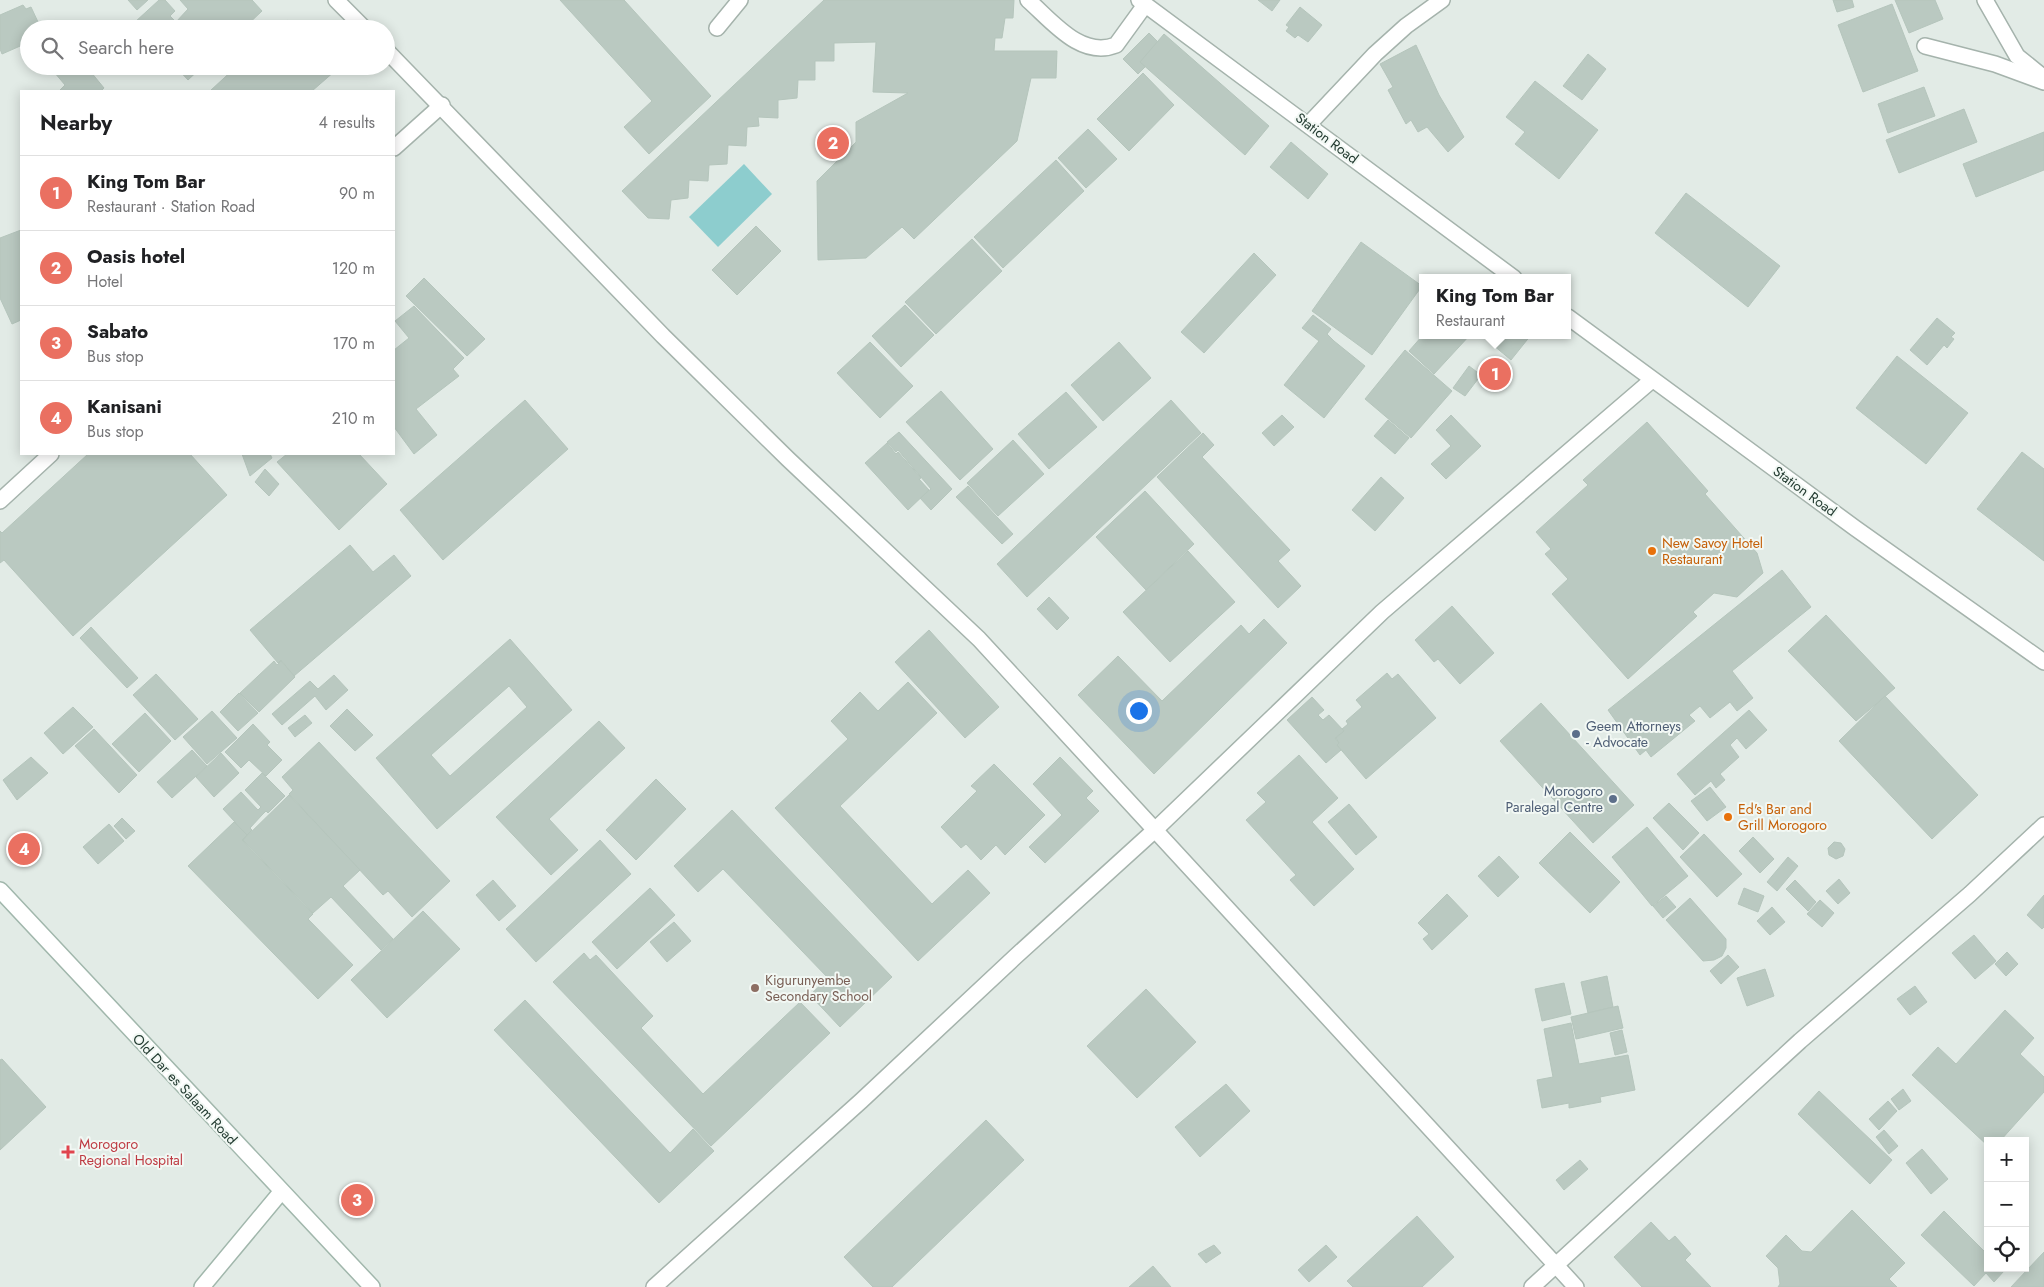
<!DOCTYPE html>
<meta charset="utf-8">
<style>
:root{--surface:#fff;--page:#f6f6f6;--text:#202124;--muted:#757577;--line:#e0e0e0;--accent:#ea7061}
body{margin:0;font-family:Jost,sans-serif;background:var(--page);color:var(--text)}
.controls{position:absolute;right:15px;bottom:15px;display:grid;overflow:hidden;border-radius:0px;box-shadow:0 2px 12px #0003}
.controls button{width:45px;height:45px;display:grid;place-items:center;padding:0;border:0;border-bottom:1px solid var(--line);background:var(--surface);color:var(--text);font:25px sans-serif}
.you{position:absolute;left:1138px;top:710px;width:18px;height:18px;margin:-12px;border:4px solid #fff;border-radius:50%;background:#1a73e8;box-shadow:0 0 0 8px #1a73e833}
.badge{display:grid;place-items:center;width:32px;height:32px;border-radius:50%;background:var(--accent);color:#fff;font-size:16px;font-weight:700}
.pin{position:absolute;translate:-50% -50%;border:2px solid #fff;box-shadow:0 1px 5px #0006}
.popup{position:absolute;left:1419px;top:274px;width:152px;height:65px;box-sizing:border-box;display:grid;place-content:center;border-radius:0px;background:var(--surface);filter:drop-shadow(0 1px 4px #0005);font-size:16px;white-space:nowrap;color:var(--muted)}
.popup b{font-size:19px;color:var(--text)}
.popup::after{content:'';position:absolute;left:50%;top:100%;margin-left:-10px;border:10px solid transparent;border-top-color:var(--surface)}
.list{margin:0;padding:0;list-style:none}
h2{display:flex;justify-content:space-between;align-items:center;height:65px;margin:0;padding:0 20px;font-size:21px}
h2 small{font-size:16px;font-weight:400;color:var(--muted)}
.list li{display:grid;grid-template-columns:32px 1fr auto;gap:15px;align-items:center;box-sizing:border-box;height:75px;padding:0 20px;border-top:1px solid var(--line)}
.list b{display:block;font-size:19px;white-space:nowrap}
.list p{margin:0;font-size:16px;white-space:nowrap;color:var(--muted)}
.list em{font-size:16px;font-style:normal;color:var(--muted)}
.icon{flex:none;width:28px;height:28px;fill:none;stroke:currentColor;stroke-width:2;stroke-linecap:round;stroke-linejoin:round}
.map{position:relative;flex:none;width:2044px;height:1287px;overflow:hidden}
.search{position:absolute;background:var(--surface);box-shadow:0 2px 12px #0003;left:20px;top:20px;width:375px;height:55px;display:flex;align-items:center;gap:12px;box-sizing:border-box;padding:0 18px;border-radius:28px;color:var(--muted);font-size:19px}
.panel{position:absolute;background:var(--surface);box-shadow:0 2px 12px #0003;left:20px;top:90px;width:375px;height:365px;border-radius:0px}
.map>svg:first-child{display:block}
.water{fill:#8dcdce}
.building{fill:#bac9c1;stroke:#b5c5bc;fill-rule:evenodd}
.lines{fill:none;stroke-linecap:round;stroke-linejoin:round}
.lane-casing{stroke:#a5b3ac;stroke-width:18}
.street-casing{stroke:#a5b3ac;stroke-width:18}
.secondary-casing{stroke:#a1b7ac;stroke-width:18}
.lane{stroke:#fff;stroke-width:15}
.street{stroke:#fff;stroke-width:15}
.secondary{stroke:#fff;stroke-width:15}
.food-dot{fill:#e8710a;stroke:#f2f8f4;stroke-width:2}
.service-dot{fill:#5c6f8a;stroke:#f2f8f4;stroke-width:2}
.education-dot{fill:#8d6e63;stroke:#f2f8f4;stroke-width:2}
.health-dot{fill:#e0444e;stroke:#f2f8f4;stroke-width:2}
.labels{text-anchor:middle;stroke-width:4;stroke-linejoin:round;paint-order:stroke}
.street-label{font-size:14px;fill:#233b31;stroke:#f2f8f4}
.food-label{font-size:14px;fill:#c56008;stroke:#f2f8f4;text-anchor:start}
.service-label{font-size:14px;fill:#4e5e75;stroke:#f2f8f4;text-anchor:start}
.education-label{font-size:14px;fill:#785e54;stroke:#f2f8f4;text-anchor:start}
.health-label{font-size:14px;fill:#be3a42;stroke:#f2f8f4;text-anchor:start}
</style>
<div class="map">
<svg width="2044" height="1287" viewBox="0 0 2044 1287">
<rect width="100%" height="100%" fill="#e2ebe6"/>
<path class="water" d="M744 164 772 194 718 247 689 217Z"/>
<g class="building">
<path d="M128 0H148L137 10Z"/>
<path d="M159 0H165L175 11 170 16 176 22 188 9 180 0H252L262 11 243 29H140L135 22Z"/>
<path d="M560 0H624L711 96 649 154 624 127 652 101Z"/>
<path d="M824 0H1014L1013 18H1005L1002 38H995L994 51H1057L1056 78H1031L1017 141 914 239 902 227 866 258 818 260 817 181 856 142V122L908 93 873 92 876 42 834 43V61H815V80H798L797 98 778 100V118L758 117 759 126 747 127 746 146 728 145 727 164 709 165 708 181 689 180 688 198 671 200 669 219 648 218 622 191Z"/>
<path d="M1258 0H1280L1272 11Z"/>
<path d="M1833 0H1852L1854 7 1837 12Z"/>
<path d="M1895 0H1935L1943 19 1909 33Z"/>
<path d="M1892 4 1918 71 1863 92 1838 25Z"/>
<path d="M23 5 26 9 31 7 38 22 32 25 34 29H29V32L23 34 27 43 2 54 0 49V15Z"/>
<path d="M1300 7 1322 25 1308 42 1298 35 1295 38 1286 31 1289 27 1286 25Z"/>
<path d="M288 20 296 29H278Z"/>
<path d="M1149 33 1164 48 1138 74 1123 59Z"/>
<path d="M1164 34 1269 126 1245 155 1140 62Z"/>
<path d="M1416 45 1439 95 1464 137 1448 152 1427 127 1418 132 1411 120 1406 124 1388 90 1393 87 1380 64Z"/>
<path d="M1588 54 1606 69 1582 100 1563 86Z"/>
<path d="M49 66H86L104 88 101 91H59L65 85Z"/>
<path d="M175 66H203L188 80Z"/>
<path d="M237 66H331L335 71 312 91H210Z"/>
<path d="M1143 73 1174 105 1129 151 1097 119Z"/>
<path d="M1535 81 1598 130 1559 179 1515 144 1525 132 1506 117Z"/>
<path d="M1924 87 1935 116 1888 133 1878 104Z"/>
<path d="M1964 109 1977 142 1899 173 1886 140Z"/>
<path d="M1088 129 1117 159 1086 188 1058 158Z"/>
<path d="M2044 132V170L1976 197 1963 164Z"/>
<path d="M1291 142 1328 174 1308 199 1270 167Z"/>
<path d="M1056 160 1084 191 1003 268 974 237Z"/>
<path d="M1686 193 1780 266 1748 307 1655 233Z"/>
<path d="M756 226 781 251 737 295 712 270Z"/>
<path d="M21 230V320L12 324 0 298V238Z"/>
<path d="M972 239 1002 271 936 334 905 302Z"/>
<path d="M1361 242 1422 286 1372 355 1312 311Z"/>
<path d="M1254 253 1276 275 1204 353 1181 332Z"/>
<path d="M424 278 485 339 467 356 406 296Z"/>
<path d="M905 305 934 335 901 367 872 336Z"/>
<path d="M414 306 464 358 453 369 459 376 416 409 437 435 414 454 394 427V350L409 338 395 321Z"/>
<path d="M1313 315 1331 329 1327 334 1334 341 1365 366 1324 418 1284 385 1319 341 1302 328Z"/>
<path d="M1937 318 1955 333 1951 337 1954 339 1947 348 1944 345 1927 365 1910 350Z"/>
<path d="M1423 335H1470L1434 374 1409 351Z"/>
<path d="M1481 335H1531L1511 360Z"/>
<path d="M870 342 913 386 880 418 837 373Z"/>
<path d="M1119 342 1151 378 1103 421 1071 385Z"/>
<path d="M1405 350 1452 391 1411 438 1365 399Z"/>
<path d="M1897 356 1968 413 1926 464 1856 408Z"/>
<path d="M1469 366 1481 375 1465 396 1453 388Z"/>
<path d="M941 391 993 449 960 480 906 422Z"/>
<path d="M1066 392 1097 427 1049 469 1018 434Z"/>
<path d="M525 400 568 449 443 560 400 510Z"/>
<path d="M1171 400 1201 433 1027 597 997 564Z"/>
<path d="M1282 415 1294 427 1274 446 1262 433Z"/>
<path d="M1451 415 1481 446 1446 479 1431 464 1451 446 1436 430Z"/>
<path d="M1388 420 1409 438 1395 454 1374 436Z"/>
<path d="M1647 422 1708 491 1705 494 1757 553 1763 573 1737 597 1714 593 1693 612 1697 616 1628 679 1552 594 1568 579 1545 554 1551 549 1536 532 1588 485 1583 480Z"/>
<path d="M899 432 952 489 931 510 920 498 931 489 898 450 896 452 887 442Z"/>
<path d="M1203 433 1214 445 1202 457 1290 550 1278 561 1301 586 1278 608 1157 477Z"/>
<path d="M1013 440 1044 474 998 516 967 483Z"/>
<path d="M887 443 896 454 898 452 921 478 919 479 929 490 908 510 865 463Z"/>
<path d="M2022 452 2044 469V561L1977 509Z"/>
<path d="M88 454H190L227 495 73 636 4 560 0 563V531L2 533Z"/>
<path d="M242 454H270L272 458 250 476Z"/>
<path d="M287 454H359L387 484 339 530 277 462Z"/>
<path d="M265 469 279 484 269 496 255 482Z"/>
<path d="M1381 477 1404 498 1375 531 1352 510Z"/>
<path d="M968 486 1013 534 1002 544 956 497Z"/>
<path d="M1145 491 1194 544 1146 590 1096 537Z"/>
<path d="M350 545 373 572 394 555 411 576 294 676 281 660 278 663 250 630Z"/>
<path d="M1188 551 1235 602 1170 662 1123 612Z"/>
<path d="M1782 570 1811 607 1732 671 1753 698 1737 711 1730 702 1710 718 1700 706 1689 715 1695 721 1651 757 1646 750 1640 755 1608 710Z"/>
<path d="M1049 597 1069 618 1057 630 1037 609Z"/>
<path d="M1452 606 1494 653 1460 684 1438 659 1434 662 1415 640Z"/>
<path d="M1826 615 1895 688 1856 721 1788 651Z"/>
<path d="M1264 619 1287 643 1154 774 1078 695 1118 656 1162 701 1241 625 1249 634Z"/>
<path d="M91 627 138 678 127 688 80 638Z"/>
<path d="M929 630 999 707 965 738 895 662Z"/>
<path d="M510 639 572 710 437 829 376 758ZM509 686 527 707 450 776 431 755Z"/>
<path d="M274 661 277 665 281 661 295 677 259 712 240 693Z"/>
<path d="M1387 673 1392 679 1398 674 1436 718 1366 779 1337 745 1339 743 1336 738 1344 731 1342 729 1348 724 1346 721 1362 707 1356 700Z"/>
<path d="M156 674 198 719 175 740 133 695Z"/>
<path d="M334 675 348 690 326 710 315 696 282 725 272 714 310 681 318 689Z"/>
<path d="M908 682 937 713 840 806 932 904 968 870 990 893 918 961 775 808 848 739 831 721 860 692 878 711Z"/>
<path d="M239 693 258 713 238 731 220 712Z"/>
<path d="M1885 696 1978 795 1932 839 1839 741Z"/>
<path d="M1312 697 1324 710 1318 715 1323 720 1329 715 1344 731 1335 738 1339 743 1337 745 1341 750 1326 763 1287 720Z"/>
<path d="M1541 703 1634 805 1593 843 1500 741Z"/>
<path d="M73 707 93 727 63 754 44 733Z"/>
<path d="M347 709 373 735 355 751 330 726Z"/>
<path d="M1749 710 1767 730 1746 749 1737 738 1730 745 1739 757 1720 774 1725 780 1716 788 1711 781 1695 795 1677 774Z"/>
<path d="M212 711 237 738 207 764 183 737Z"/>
<path d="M145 713 171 741 139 772 112 744Z"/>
<path d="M305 715 312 723 295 737 288 728Z"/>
<path d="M599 721 625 748 549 819 578 850 551 875 496 817Z"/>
<path d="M253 724 270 742 267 745 282 760 266 776 249 760 241 768 225 752Z"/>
<path d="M94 729 137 775 119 793 75 746Z"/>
<path d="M319 742 450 881 412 917 388 891 383 895 289 794 293 790 282 777Z"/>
<path d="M192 750 207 766 172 798 157 782Z"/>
<path d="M221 753 239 773 214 797 196 777Z"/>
<path d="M1299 755 1338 798 1312 822 1354 869 1314 906 1290 880 1296 875 1246 820 1266 802 1257 793Z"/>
<path d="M31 757 48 773 17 800 3 780Z"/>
<path d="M1060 757 1093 791 1086 798 1099 811 1045 863 1029 847 1062 815 1033 784Z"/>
<path d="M994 764 1045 815 1005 855 996 845 981 860 966 844 961 848 941 827 977 791 971 786Z"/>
<path d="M262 773 285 796 268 813 266 811 262 815 250 828 252 830 247 835 223 809 241 792 258 810 261 807 245 790Z"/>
<path d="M656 779 686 809 636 860 606 830Z"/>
<path d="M1710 787 1726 807 1707 821 1691 801Z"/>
<path d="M289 795 360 870 343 886 393 939 381 950 331 897 313 913 243 840Z"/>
<path d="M1669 803 1699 833 1683 850 1653 818Z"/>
<path d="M1349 804 1377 837 1356 855 1328 822Z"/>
<path d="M732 810 892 977 840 1027 810 995 828 978 723 869 698 892 674 866Z"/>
<path d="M122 818 135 831 126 839 114 826Z"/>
<path d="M234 822 247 835 242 840 313 914 308 919 353 965 318 999 188 866Z"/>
<path d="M109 824 124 841 98 864 83 847Z"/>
<path d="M1647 827 1688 876 1652 906 1612 857Z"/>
<path d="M1570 832 1620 882 1590 913 1539 863Z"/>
<path d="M1704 834 1742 874 1717 897 1680 857Z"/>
<path d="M1753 837 1774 859 1760 873 1739 851Z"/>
<path d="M600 840 631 874 536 962 506 929Z"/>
<path d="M1834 842 1841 843 1845 849 1843 856 1836 859 1829 855 1828 848Z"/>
<path d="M1499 856 1519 877 1498 897 1478 876Z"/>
<path d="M1788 857 1798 866 1777 891 1767 882Z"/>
<path d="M1839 879 1850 893 1838 904 1826 891Z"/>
<path d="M493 880 516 906 499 921 476 895Z"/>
<path d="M1795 880 1816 902 1808 911 1786 889Z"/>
<path d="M650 888 675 915 617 969 592 942Z"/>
<path d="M1744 888 1764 896 1758 912 1738 904Z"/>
<path d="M1447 894 1468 916 1432 950 1423 939 1429 934 1418 923Z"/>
<path d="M2044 895V927L2042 929 2027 915Z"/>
<path d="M1666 896 1676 907 1663 918 1653 906Z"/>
<path d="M1690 898 1726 939V948L1722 956 1714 960 1703 961 1666 920Z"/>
<path d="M1820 900 1834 913 1822 927 1807 914Z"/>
<path d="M1772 907 1785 922 1770 935 1757 921Z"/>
<path d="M423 911 460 949 387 1018 351 980Z"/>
<path d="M674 922 691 941 667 962 650 942Z"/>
<path d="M1974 935 1996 961 1975 979 1952 953Z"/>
<path d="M2007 952 2018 964 2006 976 1995 964Z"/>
<path d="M584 953 590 960 596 955 653 1016 641 1028 703 1094 800 1002 830 1033 711 1146 553 982Z"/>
<path d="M1728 955 1739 967 1721 984 1710 971Z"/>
<path d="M1765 969 1774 996 1747 1006 1737 978Z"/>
<path d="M1607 976 1613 1007 1588 1013 1581 982Z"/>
<path d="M1564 983 1571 1014 1542 1021 1535 989Z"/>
<path d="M1915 986 1927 1002 1910 1015 1897 999Z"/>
<path d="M1146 989 1196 1042 1137 1098 1087 1046Z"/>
<path d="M525 1000 670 1153 693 1129 714 1151 659 1203 494 1030Z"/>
<path d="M1618 1006 1623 1028 1576 1039 1571 1017Z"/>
<path d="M2005 1010 2034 1038 2020 1054 2044 1077V1092L2000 1141H1988V1146L1912 1075 1938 1047 1956 1064Z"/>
<path d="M1571 1023 1579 1064 1628 1055 1635 1090 1600 1097 1601 1102 1569 1108V1103L1542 1108 1537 1080 1553 1077 1544 1029Z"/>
<path d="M1622 1030 1627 1052 1615 1055 1610 1033Z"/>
<path d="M2 1059 46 1107 0 1150V1060Z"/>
<path d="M1226 1084 1250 1111 1200 1157 1175 1127Z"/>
<path d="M1903 1089 1911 1101 1899 1110 1891 1099Z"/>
<path d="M1819 1091 1892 1160 1870 1184 1798 1114Z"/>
<path d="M1888 1101 1897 1111 1879 1130 1869 1119Z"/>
<path d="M986 1120 1024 1160 892 1287H873L844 1257Z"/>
<path d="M1884 1130 1898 1146 1889 1154 1876 1137Z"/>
<path d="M1922 1149 1948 1179 1931 1194 1906 1163Z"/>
<path d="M1580 1160 1588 1169 1564 1190 1556 1180Z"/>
<path d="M1852 1210 1905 1263 1889 1279 1897 1287H1778L1780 1284 1778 1268 1766 1256 1786 1235 1802 1251 1811 1252Z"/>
<path d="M1944 1211 1988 1255V1268H2002L2004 1271 1994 1282 1986 1273 1974 1286 1921 1235Z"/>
<path d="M1417 1216 1454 1257 1422 1287H1353L1347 1281Z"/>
<path d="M1651 1222 1669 1241 1675 1236 1691 1254 1685 1260 1711 1287H1642L1614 1257Z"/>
<path d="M1214 1245 1221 1253 1206 1263 1198 1254Z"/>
<path d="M1326 1245 1337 1257 1309 1282 1298 1270Z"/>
<path d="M2044 1252V1287H2011Z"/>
<path d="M1153 1266 1171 1287H1129Z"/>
</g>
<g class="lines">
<defs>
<g id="lane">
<path d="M1028 0C1052 21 1081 59 1116 45L1145 5"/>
<path d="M717 28 740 0"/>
</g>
<g id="street">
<path d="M336 0 365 29"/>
<path d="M1139 0 1514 278"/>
<path d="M1985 0 2017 56 2043 77"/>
<path d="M1925 46 1995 64 2044 82"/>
<path d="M386 50 663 336 788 459 979 639 1576 1287"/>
<path d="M1309 124 1375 54 1406 26 1442 0"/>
<path d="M394 148 442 105"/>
<path d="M1568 317 1855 528 2044 662"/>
<path d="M0 501 51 454"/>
<path d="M654 1287 861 1101 1016 956 1156 829 1382 612 1652 380"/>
<path d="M1532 1287 1800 1041 1970 894 2044 825"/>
</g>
<g id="secondary">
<path d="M0 890 372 1287"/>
<path d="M202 1287 281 1192"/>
</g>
</defs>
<use href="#lane" class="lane-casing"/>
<use href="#street" class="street-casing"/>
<use href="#secondary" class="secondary-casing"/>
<use href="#lane" class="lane"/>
<use href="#street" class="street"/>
<use href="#secondary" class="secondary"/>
</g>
<g class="food-dot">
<circle cx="1652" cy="551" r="5"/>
<circle cx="1728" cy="817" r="5"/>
</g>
<g class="service-dot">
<circle cx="1576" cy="734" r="5"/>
<circle cx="1613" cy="799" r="5"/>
</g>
<circle class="education-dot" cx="755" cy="988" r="5"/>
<path class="health-dot" d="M65.5 1144.5h5v5h5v5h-5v5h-5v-5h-5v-5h5z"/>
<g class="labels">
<g class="street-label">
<text transform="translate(1327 138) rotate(37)" y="5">Station Road</text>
<text transform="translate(1805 491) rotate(36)" y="5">Station Road</text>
<text transform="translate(185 1089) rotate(47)" y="5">Old Dar es Salaam Road</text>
</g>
<g class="food-label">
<text x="1662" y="548">New Savoy Hotel<tspan x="1662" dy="16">Restaurant</tspan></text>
<text x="1738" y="814">Ed's Bar and<tspan x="1738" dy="16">Grill Morogoro</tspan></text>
</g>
<g class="service-label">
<text x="1586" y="731">Geem Attorneys<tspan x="1586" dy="16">- Advocate</tspan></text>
<text x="1603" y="796" text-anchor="end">Morogoro<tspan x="1603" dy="16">Paralegal Centre</tspan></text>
</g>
<g class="education-label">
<text x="765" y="985">Kigurunyembe<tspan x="765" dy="16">Secondary School</tspan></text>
</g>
<g class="health-label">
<text x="79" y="1149">Morogoro<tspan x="79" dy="16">Regional Hospital</tspan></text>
</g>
</g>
</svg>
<div class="controls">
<button>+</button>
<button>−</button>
<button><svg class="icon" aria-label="locate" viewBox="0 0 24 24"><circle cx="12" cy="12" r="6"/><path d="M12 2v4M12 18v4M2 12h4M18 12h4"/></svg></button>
</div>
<div class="you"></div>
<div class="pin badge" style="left:1495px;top:374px">1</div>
<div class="popup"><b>King Tom Bar</b>Restaurant</div>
<div class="pin badge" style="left:833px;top:143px">2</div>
<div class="pin badge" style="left:357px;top:1200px">3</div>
<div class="pin badge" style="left:24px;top:849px">4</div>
<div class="search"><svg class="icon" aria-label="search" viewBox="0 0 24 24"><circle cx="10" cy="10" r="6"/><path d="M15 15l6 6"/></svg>Search here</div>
<section class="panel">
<h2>Nearby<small>4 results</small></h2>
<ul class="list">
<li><span class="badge">1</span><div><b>King Tom Bar</b><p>Restaurant · Station Road</p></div><em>90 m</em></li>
<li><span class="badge">2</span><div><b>Oasis hotel</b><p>Hotel</p></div><em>120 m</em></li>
<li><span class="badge">3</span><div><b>Sabato</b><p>Bus stop</p></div><em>170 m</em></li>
<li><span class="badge">4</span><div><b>Kanisani</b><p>Bus stop</p></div><em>210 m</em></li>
</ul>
</section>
</div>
